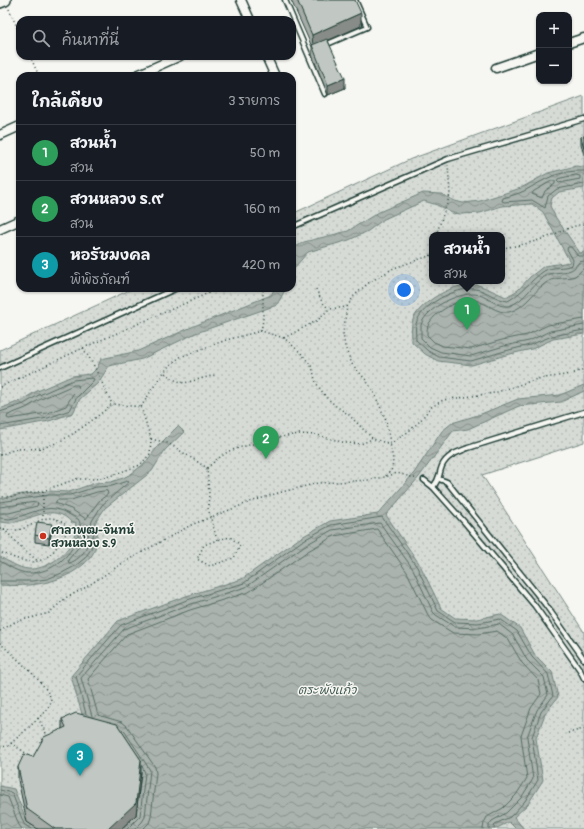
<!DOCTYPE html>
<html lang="th">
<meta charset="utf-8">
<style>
:root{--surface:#171b24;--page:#20242c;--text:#f1f3f6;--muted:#9ea1a6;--line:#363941;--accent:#7c3aed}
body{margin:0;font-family:Pangolin,"Playpen Sans Thai",sans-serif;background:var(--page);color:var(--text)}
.controls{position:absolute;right:12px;top:12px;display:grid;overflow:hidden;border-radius:8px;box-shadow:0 1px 3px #0004}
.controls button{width:36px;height:36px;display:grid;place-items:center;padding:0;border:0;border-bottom:1px solid var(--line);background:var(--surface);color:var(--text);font:20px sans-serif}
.you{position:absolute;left:404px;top:290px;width:14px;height:14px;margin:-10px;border:3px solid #fff;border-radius:50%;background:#1a73e8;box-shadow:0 0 0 6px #1a73e833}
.badge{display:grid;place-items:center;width:26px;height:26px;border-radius:50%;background:var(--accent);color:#fff;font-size:13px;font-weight:700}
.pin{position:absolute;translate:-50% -33px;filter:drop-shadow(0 1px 2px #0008)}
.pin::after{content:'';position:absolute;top:21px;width:14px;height:12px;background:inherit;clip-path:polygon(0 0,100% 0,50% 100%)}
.popup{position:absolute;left:429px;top:232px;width:76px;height:52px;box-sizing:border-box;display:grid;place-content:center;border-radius:8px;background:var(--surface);filter:drop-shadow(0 1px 3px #0005);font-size:13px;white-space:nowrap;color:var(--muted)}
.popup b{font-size:15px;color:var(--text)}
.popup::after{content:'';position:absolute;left:50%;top:100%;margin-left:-8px;border:8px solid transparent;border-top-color:var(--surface)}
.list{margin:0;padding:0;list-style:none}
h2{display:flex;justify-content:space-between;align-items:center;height:52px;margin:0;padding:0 16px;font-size:17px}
h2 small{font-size:13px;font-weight:400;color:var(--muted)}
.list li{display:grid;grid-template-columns:26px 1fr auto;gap:12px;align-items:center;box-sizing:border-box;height:56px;padding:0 16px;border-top:1px solid var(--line)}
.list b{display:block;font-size:15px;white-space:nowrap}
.list p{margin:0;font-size:13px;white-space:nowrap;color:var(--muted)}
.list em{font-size:13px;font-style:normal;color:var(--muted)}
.icon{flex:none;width:22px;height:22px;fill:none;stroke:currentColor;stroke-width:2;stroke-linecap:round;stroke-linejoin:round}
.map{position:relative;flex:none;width:584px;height:829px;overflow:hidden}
.search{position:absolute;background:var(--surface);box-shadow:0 1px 3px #0004;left:16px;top:16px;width:280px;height:44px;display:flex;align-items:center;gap:10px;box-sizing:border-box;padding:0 14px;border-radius:12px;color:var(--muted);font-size:15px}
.panel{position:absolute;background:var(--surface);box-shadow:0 1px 3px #0004;left:16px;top:72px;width:280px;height:220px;border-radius:12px}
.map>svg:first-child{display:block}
.park{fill:url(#park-dots);stroke:#7a8c85;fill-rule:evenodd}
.water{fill:url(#water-waves);stroke:#72847d}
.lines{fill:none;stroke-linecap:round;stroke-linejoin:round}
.shore{stroke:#576c65;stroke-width:1}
.lane-casing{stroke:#1f3d34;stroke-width:7}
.street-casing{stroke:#1f3d34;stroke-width:11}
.secondary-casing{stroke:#1f3d34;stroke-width:14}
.path{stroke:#1f3d34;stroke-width:1.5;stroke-dasharray:1 3;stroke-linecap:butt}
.lane{stroke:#f6f6f2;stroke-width:4}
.street{stroke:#f6f6f2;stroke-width:8}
.secondary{stroke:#f6f6f2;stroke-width:11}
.wall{fill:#a6aca8;stroke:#1f3d34}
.shaded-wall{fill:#878c88;stroke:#1f3d34}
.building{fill:#c1c8c3;stroke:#1f3d34}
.poi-dot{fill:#c8321e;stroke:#f6f6f2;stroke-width:1.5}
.labels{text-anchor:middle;stroke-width:3;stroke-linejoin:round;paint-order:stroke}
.poi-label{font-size:11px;font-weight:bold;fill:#1f3d34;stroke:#f6f6f2;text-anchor:start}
.water-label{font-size:12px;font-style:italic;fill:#425a52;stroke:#f6f6f2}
</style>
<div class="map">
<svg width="584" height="829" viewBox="0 0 584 829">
<defs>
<pattern id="park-dots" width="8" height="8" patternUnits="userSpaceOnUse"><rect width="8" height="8" fill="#d6dbd6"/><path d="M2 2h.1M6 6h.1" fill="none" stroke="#b7bdb8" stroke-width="1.8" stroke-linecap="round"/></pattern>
<pattern id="water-waves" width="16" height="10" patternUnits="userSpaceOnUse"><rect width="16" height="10" fill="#aab3ae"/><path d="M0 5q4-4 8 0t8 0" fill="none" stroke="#8a938e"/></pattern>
</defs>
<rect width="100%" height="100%" fill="#f6f6f2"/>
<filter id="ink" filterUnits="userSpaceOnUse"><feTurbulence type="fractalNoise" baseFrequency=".025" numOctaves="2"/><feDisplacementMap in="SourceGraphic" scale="8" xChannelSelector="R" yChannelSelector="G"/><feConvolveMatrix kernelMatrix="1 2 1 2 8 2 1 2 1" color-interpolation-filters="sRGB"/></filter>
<g filter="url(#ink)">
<path class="park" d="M584 96V442L482 475 584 632V829H0V350L134 288H292V214L411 159ZM432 235H502V281H432Z"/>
<g class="water">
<path d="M576 166 584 167V188L559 192 552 198 550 206 556 218 580 253 584 252V334L553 339 532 349 506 355 472 365 438 361 425 354 412 342C412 336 411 329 412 323 416 303 458 280 478 285 487 288 497 293 506 297L518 290 530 277 544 266 570 262 543 212 532 204 502 206 480 213 461 214 452 213 437 205 424 201 384 219 368 231 349 240 308 252 295 267 292 275V249L304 242 348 231 379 212 423 193 441 194 455 201 463 203 480 201 521 188 548 173Z"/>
<path d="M275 288H286L277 305 196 333 142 359 109 366 98 383 80 399 73 413 49 421 0 430V409L22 400 35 392 72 376 91 374 97 368 101 359 138 351 194 326 271 295Z"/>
<path d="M584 385V391L561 402 519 406 468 429 453 431 419 477 386 515 420 565 441 608 455 618 477 619 500 614 520 628 535 655 552 672 558 697 545 714 536 738 543 780 528 804 514 817 524 829H516L509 822 495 829H121L86 728 71 676 118 621 186 596 242 579 300 538 330 521 378 514 414 473 442 431 452 423 481 414 518 399 560 395Z"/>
<path d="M178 426 184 432 165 450 152 471 105 508 95 523C99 531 97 535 96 544 95 552 91 558 84 564 61 584 30 587 0 585V557C8 561 18 568 28 569 46 570 65 556 73 540 75 535 75 527 76 522L72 523C54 501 30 521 10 523 6 523 3 522 0 522V499L17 495 49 491 69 492 95 483 111 482 123 478 131 474 145 463 159 445Z"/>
<path d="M0 786 14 789 27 822 38 829H0Z"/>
</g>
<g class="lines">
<g class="shore">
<path d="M584 171C558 170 546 179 524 191 518 194 510 196 503 198L502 201 504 202 532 200 545 208 548 196 557 189 584 184"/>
<path d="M576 175 580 176V179L559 183 557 181 558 179Z"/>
<path d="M552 181H555V184L545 191 542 198 532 194 533 192Z"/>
<path d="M584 256H578L571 247H568L567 249 573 260 572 265C563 269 552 266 544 271 531 280 522 293 508 301 496 300 486 290 475 289 456 287 421 304 416 324 415 329 416 335 416 340L428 351 439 357 471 361 505 351 530 345 552 336 584 330"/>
<path d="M584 261 579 262C573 274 561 271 549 274 533 280 526 302 508 306 497 308 485 294 474 294 457 293 426 308 421 325 421 329 421 334 421 338L430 347 441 352 471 356 504 346 529 341 550 331 584 325"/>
<path d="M584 268C581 270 579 274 575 276 567 279 558 277 551 280 535 287 527 308 509 312 497 314 486 302 474 300 460 298 433 312 428 326 427 329 427 332 427 335L434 342 443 346 471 349 502 340 527 335 548 325 584 319"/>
<path d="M74 385H78L79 388 73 394 66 406 47 413 9 419 7 418 8 415 26 408 39 400Z"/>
<path d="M0 412 24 404 37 396 73 380 92 378 94 379 93 381 77 397 70 410 48 418 0 426"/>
<path d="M107 491 108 494 99 501 86 519 71 509 55 503 57 500H71L97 492Z"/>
<path d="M0 502 49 495H70L96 487 112 486 127 481 129 482 102 505 92 521 91 525 94 530 91 549 85 558 75 566 62 573 47 579 32 581H0"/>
<path d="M0 507 36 502 38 503 37 506 9 513H0"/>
<path d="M0 518C3 518 6 519 9 519 25 517 40 506 56 509 65 511 71 516 78 519 81 523 80 526 79 531 75 554 52 574 28 573 19 573 8 566 0 561"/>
<path d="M86 528 89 531C88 536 88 543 86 548 84 554 75 562 69 563L68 560 81 544 84 530Z"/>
<path d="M86 714 76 676 121 625 187 600 244 583 302 541 331 525 382 517 417 567 438 611 455 622 478 623 500 619 517 631 532 657 548 674 553 696 541 712 532 737 538 780 525 801 510 817 495 824 494 829"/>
<path d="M92 716 81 678 124 629 188 605 246 587 304 546 332 530 380 523 413 569 433 612 436 615 455 627 478 628 499 624 513 635 527 660 544 677 548 695 537 710 527 737 533 779 521 798 506 813 492 821 489 825V829"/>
<path d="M122 729 125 732 150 770 145 817 142 822 135 829"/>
<path d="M0 790 12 793 24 824 31 829"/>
<path d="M0 795 8 797 19 825 22 829"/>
<path d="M127 829 140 816 145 773 142 766"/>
<path d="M143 829 149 823 151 817 156 773 155 767 127 726 122 722 98 715 88 679 127 634 190 610 249 592 308 551 334 536 377 529 407 572 428 615 432 620 453 633 478 634 497 631 508 639 522 663 538 680 541 694 531 708 521 736 527 778 516 795 503 808 487 817 484 823 483 829"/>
</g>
<defs>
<g id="lane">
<path d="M285 0 325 94"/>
<path d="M325 45 367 27 355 0"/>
<path d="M292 227 448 159 584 119"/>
<path d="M0 368 177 288"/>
<path d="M439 479 447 482 545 604 584 659"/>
<path d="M424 480 433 487C441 477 438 476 442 466 447 455 458 452 468 448L584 412"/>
<path d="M433 487 466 524 535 606 580 670 584 678"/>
</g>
<g id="street">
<path d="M241 0 250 20"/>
<path d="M569 43 584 38"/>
<path d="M266 56 275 76"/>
<path d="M496 68 539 53"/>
<path d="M135 76 180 56"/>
<path d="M0 135 20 126"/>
<path d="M0 229 20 220"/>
</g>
<path id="secondary" d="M0 2 5 0"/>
</defs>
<use href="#lane" class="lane-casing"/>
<use href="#street" class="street-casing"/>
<use href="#secondary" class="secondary-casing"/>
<g class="path">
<path d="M9 9 20 34"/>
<path d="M30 56 39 76"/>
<path d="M436 235 450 195 448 165"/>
<path d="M502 248C517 246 531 243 545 238 559 233 570 226 584 224"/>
<path d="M316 289 322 302 329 309"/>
<path d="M261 331 263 320V288"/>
<path d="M284 338 318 320 329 309 347 307"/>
<path d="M83 348 93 364 112 404"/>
<path d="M165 373 175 380 184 383 215 375"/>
<path d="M0 387 83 348 220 288"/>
<path d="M141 407 158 380 168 367 180 357 226 340 261 331 284 338 301 353 312 367 316 383 326 397 336 406 349 415 373 439 390 444 408 432 420 421 430 408 443 400 494 393 537 379 572 374 584 369"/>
<path d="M151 439 168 443 207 468 209 494 208 508 217 540 204 545 197 559 210 566 234 558 240 545 230 537 217 540"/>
<path d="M0 455C5 453 12 450 18 449 28 448 38 450 48 446 68 440 96 418 112 404L141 407 151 439 150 454 140 465 110 476 95 479H76L43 491 15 496 0 497"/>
<path d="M207 468 216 460 229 451 245 446 281 437 299 434 317 435 346 443 361 444 372 439"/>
<path d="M386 476 392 469 393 460 386 420 374 393 366 380 352 364 345 347 343 333 347 307 354 296 367 284 382 275 394 268 432 255"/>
<path d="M43 491V517"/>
<path d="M0 528C5 529 11 531 16 530 36 528 45 507 67 526 66 537 63 540 56 548 39 570 22 561 0 552"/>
<path d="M4 529 20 546 39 562"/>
<path d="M0 631 15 622 49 613 67 597 83 589 126 561 191 525 250 502 278 493 318 483 369 480 385 477 397 473 418 479"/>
<path d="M0 643C10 653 52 688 51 701 50 711 16 738 8 746L0 747"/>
<path d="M38 718 48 737"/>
<path d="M568 733 584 729"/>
<path d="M11 743 33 758"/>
</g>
<use href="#lane" class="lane"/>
<use href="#street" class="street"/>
<use href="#secondary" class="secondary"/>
</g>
<g class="wall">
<path d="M291 0H355L361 26 328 40 345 88 328 95 312 55V47Z"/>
<path d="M584 136V155L581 144V137Z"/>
<path d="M52 530 49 544 35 542V535Z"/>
<path d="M62 719 141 772 136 815 121 829H38L27 822 18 780V767L33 757 62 728Z"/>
</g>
<g class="shaded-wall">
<path d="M361 13V26L313 47 312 35Z"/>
<path d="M345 78V88L328 95V85Z"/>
<path d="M52 524V530L49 544V538Z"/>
<path d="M141 760V772L136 815 121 829H108Z"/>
</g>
<g class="building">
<path d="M297 0H355L361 13 312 35Z"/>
<path d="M327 39 345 78 328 85 312 45Z"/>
<path d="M584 136V148L581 137Z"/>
<path d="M37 522 52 524 49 538 35 535Z"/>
<path d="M76 713 117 724 141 760 136 803 108 829H55L27 809 18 767 24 754 33 757 44 737 66 727 62 719Z"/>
</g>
</g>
<circle class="poi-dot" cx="43" cy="536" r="4"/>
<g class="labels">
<g class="poi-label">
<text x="51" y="534">ศาลาพุฒ-จันทน์<tspan x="51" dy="13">สวนหลวง ร.9</tspan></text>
</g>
<g class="water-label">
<text x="327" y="694">ตระพังแก้ว</text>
</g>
</g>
</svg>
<div class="controls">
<button>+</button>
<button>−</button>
</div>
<div class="you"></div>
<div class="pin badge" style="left:467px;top:330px;background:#2e9e5b">1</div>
<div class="popup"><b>สวนน้ำ</b>สวน</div>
<div class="pin badge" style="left:266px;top:459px;background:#2e9e5b">2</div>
<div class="pin badge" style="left:80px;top:776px;background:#0f9aa8">3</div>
<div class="search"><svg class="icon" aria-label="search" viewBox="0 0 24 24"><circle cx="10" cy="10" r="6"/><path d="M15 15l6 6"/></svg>ค้นหาที่นี่</div>
<section class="panel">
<h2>ใกล้เคียง<small>3 รายการ</small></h2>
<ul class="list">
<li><span class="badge" style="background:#2e9e5b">1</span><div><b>สวนน้ำ</b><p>สวน</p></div><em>50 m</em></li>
<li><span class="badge" style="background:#2e9e5b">2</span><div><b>สวนหลวง ร.๙</b><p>สวน</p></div><em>160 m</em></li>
<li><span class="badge" style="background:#0f9aa8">3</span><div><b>หอรัชมงคล</b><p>พิพิธภัณฑ์</p></div><em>420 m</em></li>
</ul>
</section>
</div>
